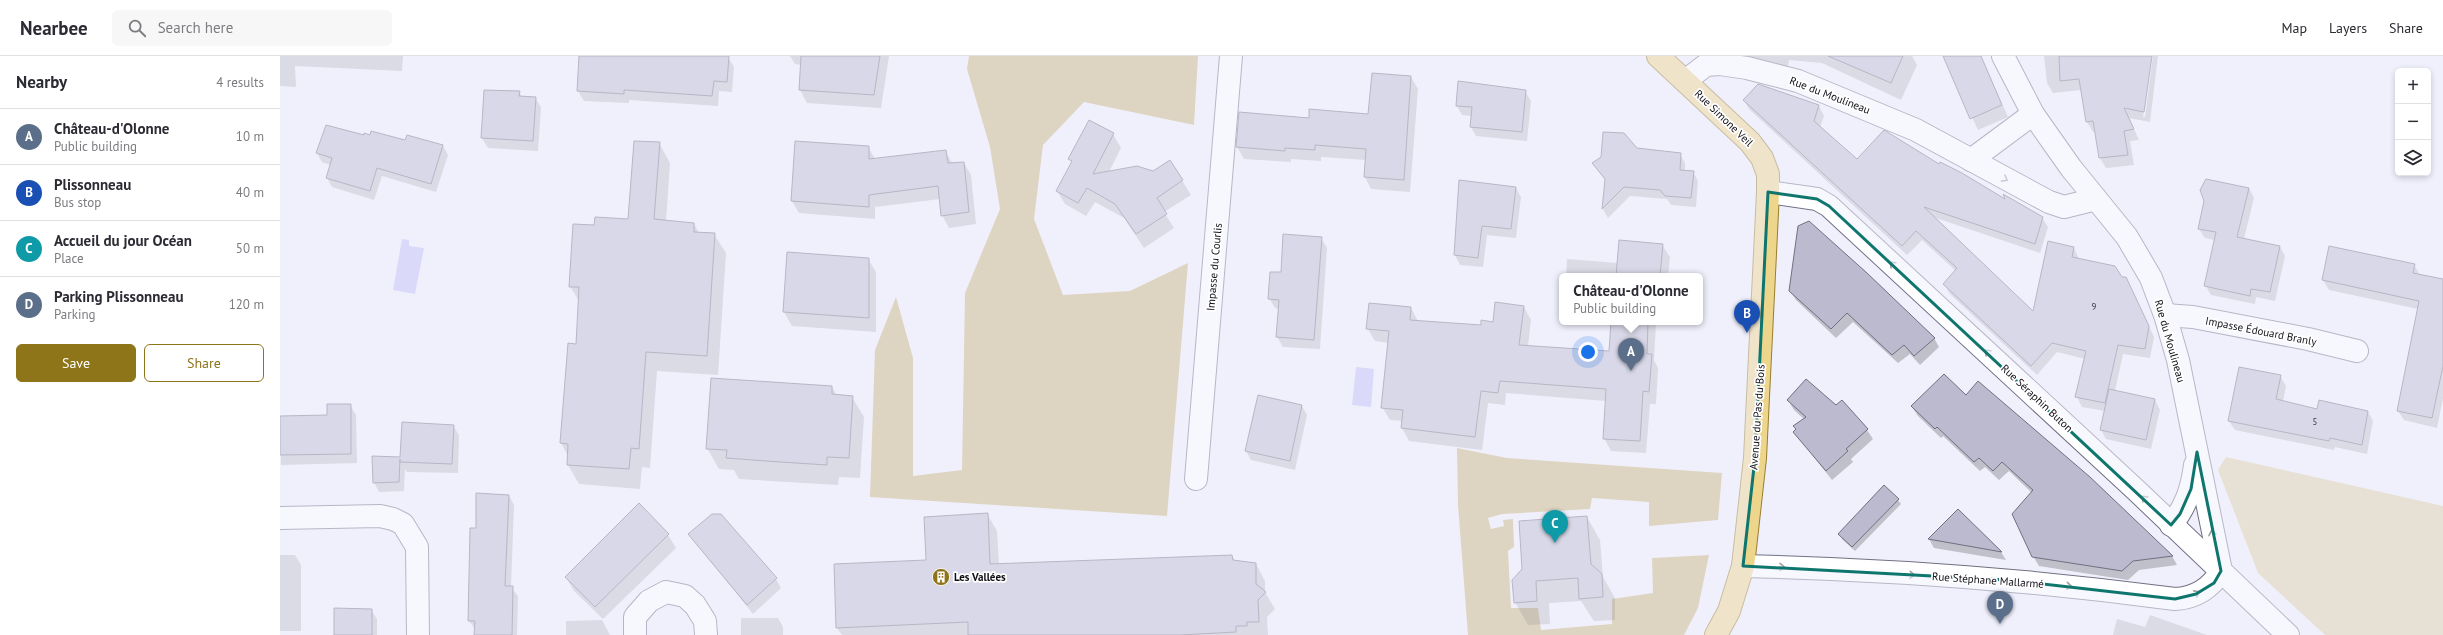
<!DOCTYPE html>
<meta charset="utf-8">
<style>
:root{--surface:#fff;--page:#f7f7f7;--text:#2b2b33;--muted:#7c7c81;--line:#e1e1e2;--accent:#8f751a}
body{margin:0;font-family:"PT Sans",sans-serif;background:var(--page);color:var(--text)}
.controls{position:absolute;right:12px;top:12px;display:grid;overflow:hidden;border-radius:6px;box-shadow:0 2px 6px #0003}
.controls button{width:36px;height:36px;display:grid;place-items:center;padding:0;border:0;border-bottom:1px solid var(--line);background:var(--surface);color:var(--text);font:20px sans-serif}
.you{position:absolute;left:1308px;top:296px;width:14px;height:14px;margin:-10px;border:3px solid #fff;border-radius:50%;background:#1a73e8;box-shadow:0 0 0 6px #1a73e833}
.badge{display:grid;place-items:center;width:26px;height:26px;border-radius:50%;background:var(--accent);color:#fff;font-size:13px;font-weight:700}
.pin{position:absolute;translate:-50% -33px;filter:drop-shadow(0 1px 2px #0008)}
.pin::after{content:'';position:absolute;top:21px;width:14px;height:12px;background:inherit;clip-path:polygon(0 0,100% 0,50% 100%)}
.popup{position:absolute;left:1279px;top:217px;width:144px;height:52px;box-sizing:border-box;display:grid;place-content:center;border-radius:6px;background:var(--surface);filter:drop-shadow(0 1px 3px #0005);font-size:13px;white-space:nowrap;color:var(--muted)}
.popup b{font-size:15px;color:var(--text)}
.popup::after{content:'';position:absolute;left:50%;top:100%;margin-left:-8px;border:8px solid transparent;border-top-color:var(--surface)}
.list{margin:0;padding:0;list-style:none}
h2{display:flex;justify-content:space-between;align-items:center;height:52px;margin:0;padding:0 16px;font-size:17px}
h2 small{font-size:13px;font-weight:400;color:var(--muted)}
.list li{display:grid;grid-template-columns:26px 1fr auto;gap:12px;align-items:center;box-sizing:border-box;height:56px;padding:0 16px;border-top:1px solid var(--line)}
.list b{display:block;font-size:15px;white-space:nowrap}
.list p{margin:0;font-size:13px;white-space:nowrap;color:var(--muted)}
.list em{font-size:13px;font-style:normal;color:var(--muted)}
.actions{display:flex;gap:8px;padding:12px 16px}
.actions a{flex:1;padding:9px 0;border:1px solid var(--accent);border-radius:6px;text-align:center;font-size:14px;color:var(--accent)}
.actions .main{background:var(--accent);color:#fff}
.icon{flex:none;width:22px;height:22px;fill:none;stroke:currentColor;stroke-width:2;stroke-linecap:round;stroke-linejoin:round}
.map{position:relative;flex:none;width:2163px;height:579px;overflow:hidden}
header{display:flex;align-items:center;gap:24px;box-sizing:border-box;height:56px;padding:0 20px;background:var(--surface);border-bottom:1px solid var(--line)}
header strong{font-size:19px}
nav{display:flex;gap:22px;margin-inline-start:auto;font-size:14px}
.search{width:280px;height:36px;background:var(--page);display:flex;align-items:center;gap:10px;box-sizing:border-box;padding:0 14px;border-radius:6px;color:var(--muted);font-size:15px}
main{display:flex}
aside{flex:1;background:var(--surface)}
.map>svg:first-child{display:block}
.green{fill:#dbcda2}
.forest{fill:#c6b379}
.water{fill:#bfbdf5}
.shadow{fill:#0003}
.building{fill:#bbbace;stroke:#707082}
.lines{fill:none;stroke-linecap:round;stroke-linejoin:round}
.minor-casing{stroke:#717083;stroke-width:24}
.major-casing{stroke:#977e30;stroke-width:24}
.minor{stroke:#fff;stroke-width:22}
.major{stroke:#edd68c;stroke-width:22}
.oneway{stroke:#9f9fa1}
.marked{fill:none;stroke:#0f766e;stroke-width:3;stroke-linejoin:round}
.labels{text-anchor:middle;stroke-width:3.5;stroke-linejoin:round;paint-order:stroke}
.number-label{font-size:9px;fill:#393943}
.street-label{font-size:11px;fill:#0e0e15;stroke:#fff}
.poi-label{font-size:11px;font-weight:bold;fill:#0e0e15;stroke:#fff;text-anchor:start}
</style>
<header>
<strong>Nearbee</strong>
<div class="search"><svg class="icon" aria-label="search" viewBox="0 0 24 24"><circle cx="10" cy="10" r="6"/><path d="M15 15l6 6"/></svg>Search here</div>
<nav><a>Map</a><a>Layers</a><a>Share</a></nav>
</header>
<main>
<aside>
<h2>Nearby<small>4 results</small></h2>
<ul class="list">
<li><span class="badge" style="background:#5c6f8a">A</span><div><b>Château-d'Olonne</b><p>Public building</p></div><em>10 m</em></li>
<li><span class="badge" style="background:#1a4fb4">B</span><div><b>Plissonneau</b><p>Bus stop</p></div><em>40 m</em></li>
<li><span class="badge" style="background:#0f9aa8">C</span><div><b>Accueil du jour Océan</b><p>Place</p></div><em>50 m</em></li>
<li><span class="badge" style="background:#5c6f8a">D</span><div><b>Parking Plissonneau</b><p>Parking</p></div><em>120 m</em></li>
</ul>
<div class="actions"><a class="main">Save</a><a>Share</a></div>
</aside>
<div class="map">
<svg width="2163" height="579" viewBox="0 0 2163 579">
<rect width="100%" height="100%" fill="#f0f0fd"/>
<path class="green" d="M1946 401 2163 450V579H2045L1978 517 1938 414Z"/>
<g class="forest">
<path d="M689 0H918L914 69 804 46 763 89 754 163 783 239 850 235 908 207 887 460 590 441 595 294 616 241 633 302V420L682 414 685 237 720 153 710 91 687 13Z"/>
<path d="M1177 392 1227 402 1442 417 1438 464 1369 470V446L1312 442 1310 453 1222 458 1208 462 1211 473 1224 470 1223 464 1233 463 1234 491 1228 495 1231 552H1258L1261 574 1332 568V543L1373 537 1372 502 1429 499 1418 552 1404 579H1188L1178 449Z"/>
</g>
<g class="water">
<path d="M122 183 129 184V190L144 192 135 238 113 234Z"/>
<path d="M1076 311 1094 313 1091 351 1072 349Z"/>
</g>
<g class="shadow">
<path d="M0 0H123L122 15 15 10 16 31 0 30Z"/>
<path d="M300 0 448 1 454 11 452 36 439 35 438 50 349 44V47L304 45 298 35Z"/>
<path d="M510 0H609L601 52 527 47 520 34 522 9 515 8Z"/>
<path d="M1460 0H1632L1637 9 1621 44 1542 7 1509 4 1507 17Z"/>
<path d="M1664 0H1701L1728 61 1698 74Z"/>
<path d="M1764 0H1871L1863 61H1865L1873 0H1878L1870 66 1849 62 1859 84 1850 85 1854 109 1826 112 1820 102 1816 76H1813L1807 66 1801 34 1773 37 1767 27Z"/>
<path d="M1131 21 1138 33 1130 136 1091 133 1085 121 1086 104 1041 101V105L1011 103V106L964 103 957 91 1029 63 1089 59Z"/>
<path d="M1478 29 1539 50 1544 60 1540 71 1577 104 1659 110 1762 162 1768 171 1760 197 1653 161 1754 257 1794 192 1799 203 1841 222 1851 232 1874 281 1870 302 1843 298 1835 335 1875 344 1880 354 1871 393 1826 383 1821 374 1825 355 1802 351 1797 341 1805 303 1777 296 1757 319 1670 238 1664 228 1676 215 1642 184 1627 199 1469 53 1464 44Z"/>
<path d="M205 35 239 36 242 41 255 42 261 51 258 95 208 92 202 82Z"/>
<path d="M1245 35 1251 45 1247 85 1196 80 1191 71 1192 60 1182 59 1177 50Z"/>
<path d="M833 78 841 92 829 116H873L890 105 911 139 884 156 894 172 864 192 844 162 815 146 806 160 785 148 777 135 792 107 790 103Z"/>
<path d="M85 80 163 90 168 99 156 136 102 120 94 144 52 131 47 122 51 109 42 106 37 97Z"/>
<path d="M379 87 390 107 386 166 414 168 419 177 434 178 446 197 438 319 377 315 370 412 362 411 360 433 299 428 288 409V400L281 387 289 288 297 289 299 245 290 230 315 170 349 164Z"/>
<path d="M588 91 595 103 665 95 672 107H684L691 119 696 168 669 172 662 159 660 143 595 151V163L519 157 512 145Z"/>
<path d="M1356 93 1400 98 1405 107V116H1413L1418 125 1416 151 1391 149 1387 143 1350 140 1328 162 1323 153 1326 125 1314 108 1322 101Z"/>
<path d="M1236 132 1241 141 1236 182 1207 179 1203 211 1180 209 1175 199Z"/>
<path d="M1969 132 1974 142 1964 183 2000 191 2005 200 1995 245 1976 241 1975 248 1931 239 1926 230 1935 184 1925 182 1919 173Z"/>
<path d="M1041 182 1047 192 1040 293 1003 291 997 281 999 253 995 252 989 242 1002 218Z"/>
<path d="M1382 189 1390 201 1388 220H1286L1287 203 1338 207Z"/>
<path d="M508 197 588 203 596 216V276L512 270 504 256Z"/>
<path d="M2134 209 2140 219 2163 224V342L2157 372 2124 364 2118 355 2138 253 2049 234 2043 224Z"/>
<path d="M1510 235 1654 282 1659 291 1640 309 1630 298 1618 307 1573 266 1556 282 1516 244Z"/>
<path d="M1244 251 1251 264 1248 290 1330 296 1332 266H1385L1384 268H1376L1374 304 1378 312 1376 348H1370L1366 397 1331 395 1324 382 1326 345 1226 337 1225 349 1208 347 1202 394 1129 385 1122 372 1123 365 1110 364 1102 351 1109 287 1095 285 1087 272 1131 252 1138 265 1202 270 1213 267Z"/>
<path d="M2000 320 2006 330 2003 346 2038 354 2088 356 2093 365 2087 398 2055 391 2054 394 1955 374 1949 365Z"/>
<path d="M552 331 557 340 572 341 584 361 580 422 559 421 558 429 459 423 454 414 439 413 427 392Z"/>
<path d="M1686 340 1809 422 1892 500 1897 509 1859 514 1848 524 1759 510 1753 500 1752 437 1729 415 1719 424 1705 411 1700 415 1663 380 1661 382 1638 360 1632 351Z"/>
<path d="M1508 344 1556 351 1562 345 1587 374 1593 383 1571 403 1573 406 1552 424 1514 376 1516 374 1515 371 1524 363 1514 354Z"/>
<path d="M70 349 76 359 77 407 1 409 0 361 48 360Z"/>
<path d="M1022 350 1027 359 1015 414 971 404 966 395Z"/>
<path d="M173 370 179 379 178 417 127 416 125 413 124 435 99 436 94 426 93 401 121 402Z"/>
<path d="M229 440 234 449 231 531 238 540 237 579H195L196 574 189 565 197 473Z"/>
<path d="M1618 444 1621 448 1575 495 1562 483 1560 478Z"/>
<path d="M359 449 388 479 396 492 323 563 294 535 286 521Z"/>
<path d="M1678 454 1721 496 1726 504 1654 492 1649 483Z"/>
<path d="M707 458 717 475 719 509 952 500 955 506 976 508 985 525V536L995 553 987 561 988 579H562L557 572Z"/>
<path d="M440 459 496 523 501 532 473 558 409 479Z"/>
<path d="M1307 461 1320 484 1323 521 1335 542V564L1314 565 1301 545 1269 547 1270 568 1248 569 1235 546Z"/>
<path d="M0 499H15L21 509V575H0Z"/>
<path d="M91 554 97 563V579H55Z"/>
<path d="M1870 559 1927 579H1833L1837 563 1865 571Z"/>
<path d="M461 562H498L503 571V579H461Z"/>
<path d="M322 564 330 579H286V565Z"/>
</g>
<g class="building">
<path d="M299 0H449L447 26 434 25 432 40 344 34V38L297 35Z"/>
<path d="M521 0H600L594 39 519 34Z"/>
<path d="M1548 0H1623L1611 27Z"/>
<path d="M1663 0H1701L1722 49 1690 63Z"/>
<path d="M1779 0H1872L1864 56 1844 52 1854 73 1844 75 1848 99 1819 102 1813 65 1806 66 1799 23 1780 25Z"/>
<path d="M1092 17 1131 20 1124 124 1084 121 1086 93 1035 89V94L1005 92V95L956 91 959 56 1029 62V53L1088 58Z"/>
<path d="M1178 25 1246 34 1242 76 1190 71 1192 51 1176 50Z"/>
<path d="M1478 28 1539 49 1534 65 1577 103 1604 74 1659 108 1660 106 1682 117 1725 143 1723 138 1763 161 1755 188 1644 151 1753 255 1768 185 1794 191 1792 201 1835 210 1842 221H1846L1869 270 1865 293 1838 289 1825 347 1795 341 1806 295 1772 287 1751 310 1663 228 1677 212 1636 175 1622 190 1463 44Z"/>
<path d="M204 34 240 35 239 40 256 41 253 85 201 82Z"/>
<path d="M809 64 834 77 813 118 857 110 873 115 890 104 903 124 877 142 887 158 856 178 835 148 807 132 798 147 776 135 792 105 788 103Z"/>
<path d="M46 69 84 79V77L90 79 91 75 125 84 127 79 163 89 151 128 97 112 90 135 46 122 52 102 36 97Z"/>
<path d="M1323 76 1344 77 1357 92 1401 97 1400 114 1414 115 1411 142 1385 140 1380 134 1344 131 1322 153 1325 123 1312 107 1321 101Z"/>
<path d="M354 85 380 86 374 163 414 167V176L435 177 427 300 366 296 359 393 351 392 349 413 287 409 288 388 280 387 288 287 296 288 299 231H289L293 168 314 169 315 161 348 163Z"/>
<path d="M515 85 589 90V103L666 94 668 107 684 106 689 156 661 160 658 130 589 139V151L511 145Z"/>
<path d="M1926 123 1969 132 1957 181 2000 190 1990 236 1971 233 1970 240 1924 230 1936 176 1918 173 1924 145 1920 134Z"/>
<path d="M1179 124 1236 131 1231 173 1202 170 1198 202 1174 199Z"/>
<path d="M1529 165 1587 217 1655 282 1634 300 1624 289 1612 299 1567 257 1551 273 1509 235 1518 170Z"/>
<path d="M1003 178 1042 181 1034 284 996 281 999 244 988 243 989 229 990 216H1001Z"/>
<path d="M1339 184 1383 188 1380 220H1336Z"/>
<path d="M2049 190 2135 208 2133 217 2163 223V310L2152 362 2117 355 2139 245 2042 224Z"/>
<path d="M507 196 589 202V262L503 256Z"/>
<path d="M1215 246 1244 250 1239 289 1329 295 1331 266H1368L1367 298H1372L1369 336 1363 335 1360 385 1323 383 1326 333 1220 325 1218 337 1201 335 1195 381 1121 372 1123 354 1101 352 1109 275 1086 273 1089 247 1131 251 1130 264 1201 269V264L1213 266Z"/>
<path d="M1959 311 2001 319 1996 343 2037 353 2039 344 2088 355 2082 389 2050 382 2049 385 1948 365Z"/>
<path d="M1664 318 1686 339 1698 325 1810 421 1893 500 1853 505 1842 515 1752 501 1732 458 1753 434 1722 406 1713 415 1699 402 1694 406 1657 371 1655 373 1631 350Z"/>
<path d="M431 322 552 330V338L573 340 569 402 547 401V409L486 405 446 402 447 394 426 393Z"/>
<path d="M1526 323 1556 349 1562 344 1588 373 1566 393 1568 395 1546 415 1513 376 1516 373 1513 370 1526 361 1507 344Z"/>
<path d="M1829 333 1875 343 1866 384 1820 374Z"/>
<path d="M978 339 1022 349 1010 405 965 395Z"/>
<path d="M47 348H71V398L0 399V360L47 359Z"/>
<path d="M122 366 174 369 172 408 120 406V403L119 426 93 427 92 400 120 401Z"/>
<path d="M1604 429 1619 443 1572 491 1558 478Z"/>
<path d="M196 437 229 439 225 530H233L232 579H194L195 565H188L190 472H196Z"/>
<path d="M359 447 389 478 315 551 285 521Z"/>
<path d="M1678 453 1722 496 1648 483Z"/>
<path d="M708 457 710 508 952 499 953 504 976 507V528L986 536 978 544 979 566H967V570H956V576L900 579H688V566L556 572 554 508 646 504 644 461Z"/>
<path d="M432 458H441L497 522 467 549 408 478Z"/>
<path d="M1307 460 1311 508 1322 518 1323 541 1299 543 1298 522 1256 525 1257 545 1234 547 1232 524 1242 513 1239 465Z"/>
<path d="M54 552 92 553V579H54Z"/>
</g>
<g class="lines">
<defs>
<g id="minor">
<path d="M1723 0 1753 58 1791 112 1847 181 1871 222 1885 259 1898 304 1941 515"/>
<path d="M1405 25 1426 9 1440 8 1467 12 1518 25 1636 74 1769 146 1784 151 1816 143"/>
<path d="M1691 104 1753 58"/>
<path d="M1488 136 1537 143 1549 150 1857 435 2008 579"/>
<path d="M1885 259 1913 261 2028 283 2077 295"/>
<path d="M916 423 951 0"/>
<path d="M0 462 100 460 113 463 123 468 137 491 138 579"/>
<path d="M1891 469C1906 451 1912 432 1915 409"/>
<path d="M1463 510C1607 513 1752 524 1895 543 1915 542 1931 532 1941 515"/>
<path d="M355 579V561L369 545 386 536 405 540 415 549 425 565 426 579"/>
</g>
<path id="major" d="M1378 0 1470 86 1482 102 1488 118V136L1475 402 1463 510 1449 555 1436 579"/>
</defs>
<use href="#minor" class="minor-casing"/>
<use href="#major" class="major-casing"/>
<use href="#minor" class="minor"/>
<use href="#major" class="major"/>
</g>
<defs><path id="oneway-chevron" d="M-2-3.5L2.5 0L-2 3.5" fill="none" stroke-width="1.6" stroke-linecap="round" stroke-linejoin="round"/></defs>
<g class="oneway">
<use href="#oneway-chevron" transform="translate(1725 123) rotate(29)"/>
<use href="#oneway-chevron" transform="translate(1612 208) rotate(-137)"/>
<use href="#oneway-chevron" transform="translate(1707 296) rotate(-137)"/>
<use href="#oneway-chevron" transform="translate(1864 442) rotate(-135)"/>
<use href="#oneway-chevron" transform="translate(1932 477) rotate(-102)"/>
<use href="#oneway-chevron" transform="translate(1502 511) rotate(1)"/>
<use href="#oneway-chevron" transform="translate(1632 519) rotate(4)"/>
<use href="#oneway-chevron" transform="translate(1789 530) rotate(5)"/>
<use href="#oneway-chevron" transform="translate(1917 537) rotate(-28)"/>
</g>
<path d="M0 0H2163V579H0ZM1488 136 1537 143 1549 150 1891 469 1900 458 1911 433 1917 396 1941 515 1934 527 1916 538 1895 543 1727 524 1463 510 1475 402Z" fill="#f0f0fd" fill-opacity=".55" fill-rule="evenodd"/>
<path class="marked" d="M1488 136 1537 143 1549 150 1891 469 1900 458 1911 433 1917 396 1941 515 1934 527 1916 538 1895 543 1727 524 1463 510 1475 402Z"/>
<defs>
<symbol id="building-disc" viewBox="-11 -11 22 22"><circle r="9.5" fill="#8f751a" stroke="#fff"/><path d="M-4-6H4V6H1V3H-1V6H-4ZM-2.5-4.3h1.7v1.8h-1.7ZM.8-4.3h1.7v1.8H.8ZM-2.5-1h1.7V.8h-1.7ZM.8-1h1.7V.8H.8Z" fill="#fff"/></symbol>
</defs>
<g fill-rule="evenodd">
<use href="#building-disc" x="651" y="511" width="20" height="20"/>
</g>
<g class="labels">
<g class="number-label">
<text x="1814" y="254">9</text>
<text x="2035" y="369">5</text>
</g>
<g class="street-label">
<text transform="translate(1550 39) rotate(21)" y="4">Rue du Moulineau</text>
<text transform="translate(1444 62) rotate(44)" y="4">Rue Simone Veil</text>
<text transform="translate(934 211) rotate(-85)" y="4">Impasse du Courlis</text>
<text transform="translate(1981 275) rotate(11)" y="4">Impasse Édouard Branly</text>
<text transform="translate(1890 285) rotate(74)" y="4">Rue du Moulineau</text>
<text transform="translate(1757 342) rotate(43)" y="4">Rue Séraphin Buton</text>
<text transform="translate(1477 361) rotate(-86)" y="4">Avenue du Pas du Bois</text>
<text transform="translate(1708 524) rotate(4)" y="4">Rue Stéphane Mallarmé</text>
</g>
<g class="poi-label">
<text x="674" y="525">Les Vallées</text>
</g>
</g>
</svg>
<div class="controls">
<button>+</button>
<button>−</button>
<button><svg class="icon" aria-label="layers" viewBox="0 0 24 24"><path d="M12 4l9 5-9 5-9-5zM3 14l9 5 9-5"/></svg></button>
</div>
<div class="you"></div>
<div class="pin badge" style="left:1351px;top:315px;background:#5c6f8a">A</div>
<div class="popup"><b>Château-d'Olonne</b>Public building</div>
<div class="pin badge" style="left:1467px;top:277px;background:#1a4fb4">B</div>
<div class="pin badge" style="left:1275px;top:487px;background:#0f9aa8">C</div>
<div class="pin badge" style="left:1720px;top:568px;background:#5c6f8a">D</div>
</div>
</main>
